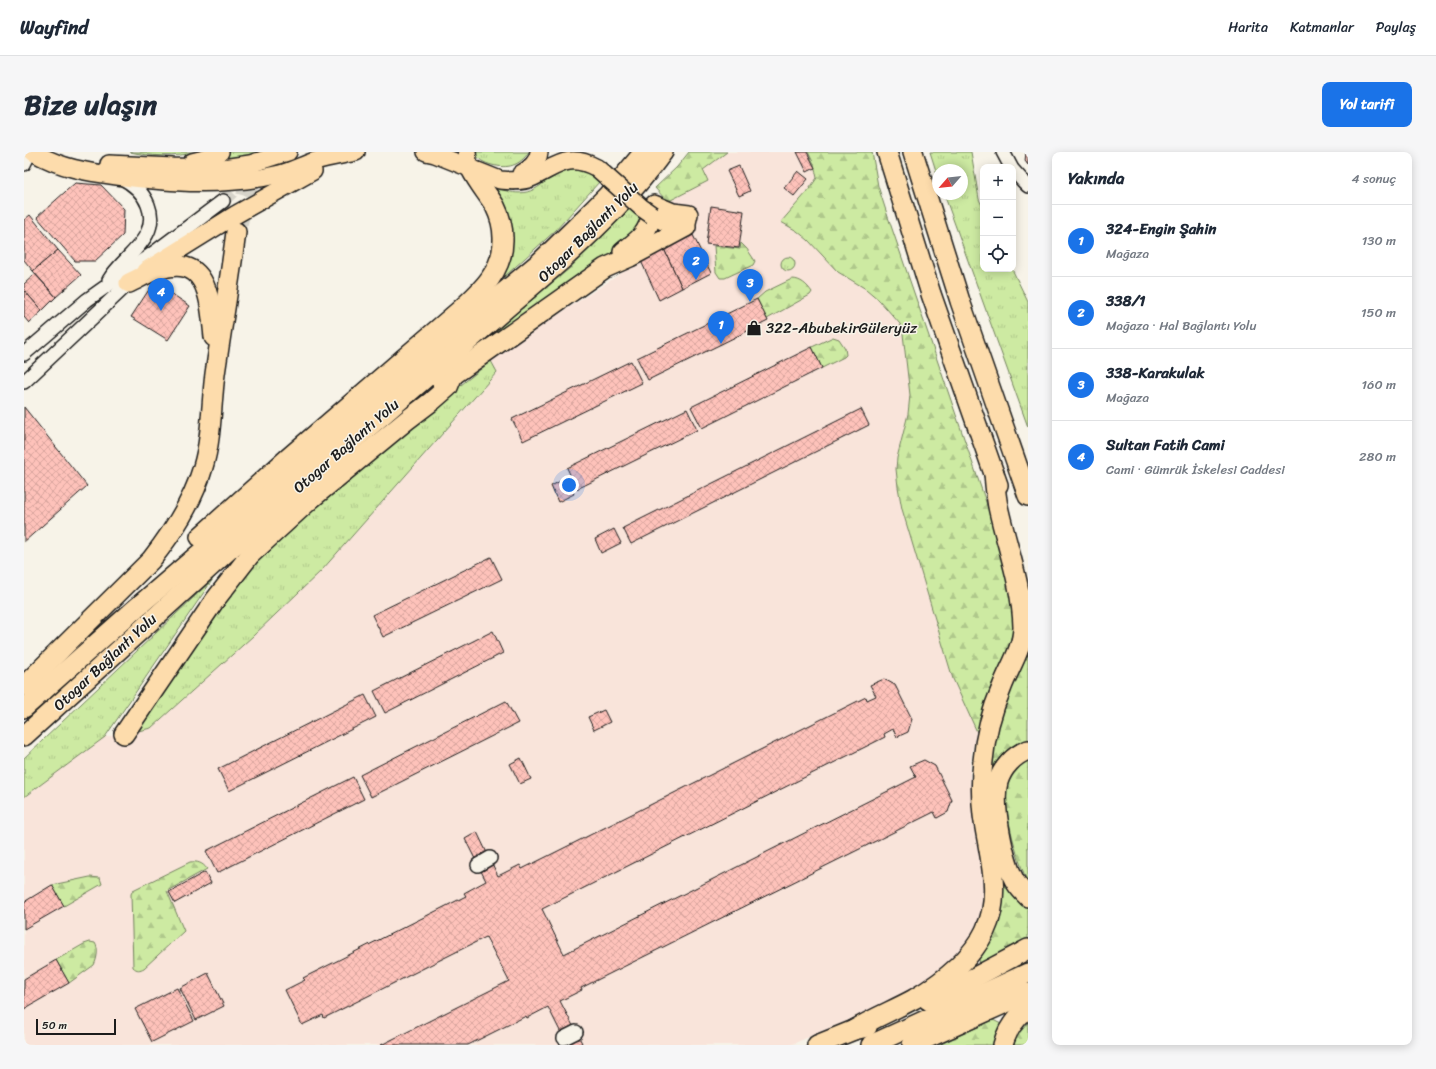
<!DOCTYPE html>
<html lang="tr">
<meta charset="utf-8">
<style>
:root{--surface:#fff;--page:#f6f6f7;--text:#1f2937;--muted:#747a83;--line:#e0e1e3;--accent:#1a73e8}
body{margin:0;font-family:Sriracha,sans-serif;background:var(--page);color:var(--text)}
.controls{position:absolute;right:12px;top:12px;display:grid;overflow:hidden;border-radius:8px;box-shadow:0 2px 10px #0003}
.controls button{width:36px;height:36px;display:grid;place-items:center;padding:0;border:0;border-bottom:1px solid var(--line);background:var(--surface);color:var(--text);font:20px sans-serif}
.compass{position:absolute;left:908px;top:12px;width:36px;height:36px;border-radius:50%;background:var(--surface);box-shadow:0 2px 10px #0003;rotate:242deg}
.scale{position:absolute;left:12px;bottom:10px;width:80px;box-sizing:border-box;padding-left:4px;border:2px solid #1c1c1c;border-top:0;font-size:11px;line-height:14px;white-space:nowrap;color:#1c1c1c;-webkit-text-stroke:3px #f7f3e8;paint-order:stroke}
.you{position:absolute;left:545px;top:333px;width:14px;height:14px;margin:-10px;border:3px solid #fff;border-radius:50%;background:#1a73e8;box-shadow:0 0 0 6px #1a73e833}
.badge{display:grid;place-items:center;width:26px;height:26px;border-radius:50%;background:var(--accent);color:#fff;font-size:13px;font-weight:700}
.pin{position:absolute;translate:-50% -33px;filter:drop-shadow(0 1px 2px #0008)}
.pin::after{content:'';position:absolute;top:21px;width:14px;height:12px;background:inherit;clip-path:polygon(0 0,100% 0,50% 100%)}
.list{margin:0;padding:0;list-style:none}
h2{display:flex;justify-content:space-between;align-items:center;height:52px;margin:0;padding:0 16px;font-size:17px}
h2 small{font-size:13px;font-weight:400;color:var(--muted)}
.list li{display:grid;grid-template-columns:26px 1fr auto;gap:12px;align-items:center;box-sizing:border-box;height:72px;padding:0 16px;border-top:1px solid var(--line)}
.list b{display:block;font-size:15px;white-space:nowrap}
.list p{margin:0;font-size:13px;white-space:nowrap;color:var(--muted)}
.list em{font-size:13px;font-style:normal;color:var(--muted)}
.icon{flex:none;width:22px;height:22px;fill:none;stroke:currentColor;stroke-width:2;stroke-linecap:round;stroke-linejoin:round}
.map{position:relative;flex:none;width:1004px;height:893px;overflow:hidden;border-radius:8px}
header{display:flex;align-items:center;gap:24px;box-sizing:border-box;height:56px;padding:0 20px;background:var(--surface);border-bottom:1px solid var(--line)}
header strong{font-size:19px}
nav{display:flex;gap:22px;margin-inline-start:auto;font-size:14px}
.intro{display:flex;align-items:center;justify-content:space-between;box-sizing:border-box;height:96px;padding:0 24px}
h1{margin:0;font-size:28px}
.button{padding:10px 18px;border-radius:8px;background:var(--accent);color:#fff;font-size:14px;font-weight:700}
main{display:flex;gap:24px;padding:0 24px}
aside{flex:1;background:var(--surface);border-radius:8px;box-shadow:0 2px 10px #0003}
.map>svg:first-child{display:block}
.built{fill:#f9e4da}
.grass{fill:url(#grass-tufts);stroke:#74835f}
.forest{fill:url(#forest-firs);stroke:#74835f}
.park{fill:#cdeaa2;stroke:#74835f}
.building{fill:url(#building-cross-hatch);stroke:#1c1c1c}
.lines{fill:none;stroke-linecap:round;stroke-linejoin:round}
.minor-tunnel{stroke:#d6d3c9;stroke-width:13;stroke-dasharray:13 6;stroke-linecap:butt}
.highway-tunnel{stroke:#d6d3c9;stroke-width:19;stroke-dasharray:19 10;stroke-linecap:butt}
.minor-casing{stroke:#1c1c1c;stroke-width:16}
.major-casing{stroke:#1c1c1c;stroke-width:20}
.highway-casing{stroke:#1c1c1c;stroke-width:22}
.minor{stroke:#f7f3e8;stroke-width:13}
.major{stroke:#fddcac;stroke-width:17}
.highway{stroke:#fddcac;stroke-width:19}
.major-bridge-casing{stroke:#1c1c1c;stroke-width:20;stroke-linecap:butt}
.major-bridge{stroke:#fddcac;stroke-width:17}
.labels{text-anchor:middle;stroke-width:3;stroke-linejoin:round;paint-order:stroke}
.street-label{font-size:15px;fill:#1c1c1c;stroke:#f7f3e8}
.poi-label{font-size:15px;fill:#1c1c1c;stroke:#f7f3e8;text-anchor:start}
</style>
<header>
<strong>Wayfind</strong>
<nav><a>Harita</a><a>Katmanlar</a><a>Paylaş</a></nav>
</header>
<div class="intro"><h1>Bize ulaşın</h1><a class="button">Yol tarifi</a></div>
<main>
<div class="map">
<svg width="1004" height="893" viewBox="0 0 1004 893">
<defs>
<pattern id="grass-tufts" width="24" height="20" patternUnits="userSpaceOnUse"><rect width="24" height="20" fill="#cdeaa2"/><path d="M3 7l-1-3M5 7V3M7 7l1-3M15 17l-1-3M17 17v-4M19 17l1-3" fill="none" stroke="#afc88b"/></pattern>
<pattern id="forest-firs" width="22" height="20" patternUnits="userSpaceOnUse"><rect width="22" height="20" fill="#cdeaa2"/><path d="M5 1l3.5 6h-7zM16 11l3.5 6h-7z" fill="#afc88b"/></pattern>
<pattern id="building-cross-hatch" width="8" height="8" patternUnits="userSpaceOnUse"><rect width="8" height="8" fill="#fec2ba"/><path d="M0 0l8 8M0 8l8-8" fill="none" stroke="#d9a69f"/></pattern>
</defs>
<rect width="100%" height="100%" fill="#f7f3e8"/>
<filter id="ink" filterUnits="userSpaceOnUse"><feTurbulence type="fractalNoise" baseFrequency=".025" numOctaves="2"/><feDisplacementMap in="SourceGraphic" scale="8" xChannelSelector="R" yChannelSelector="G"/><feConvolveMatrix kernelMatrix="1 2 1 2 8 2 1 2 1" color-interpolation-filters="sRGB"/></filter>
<g filter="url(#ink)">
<path class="built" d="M703 0H784L790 12 793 26 783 40 773 79 784 88 821 125 842 136 855 148 876 172 879 182 886 243 884 262 873 306 872 317 874 335 878 357 929 527 953 580 948 599 946 614V627L961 723 960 759 951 782 918 817 895 835 873 848 766 893H0V645L81 585 127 576 229 484 298 418 437 262 473 220 467 209 529 166 616 109 665 83 647 48 683 29 679 18Z"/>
<g class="grass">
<path d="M205 0H245L197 12Z"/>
<path d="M451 0H505C495 14 484 17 468 13 460 11 454 8 451 0Z"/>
<path d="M906 0H947L955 47 959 56V117H988L1004 150V275L920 42H938V18H914V25Z"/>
<path d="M558 15 576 29 532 78 480 125 477 122 462 30C480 40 499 47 517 33 522 29 529 21 534 19 538 16 552 16 558 15Z"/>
<path d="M606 57 616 65 618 69 609 89 585 104 434 209 546 116Z"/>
<circle cx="764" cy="112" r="7"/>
<path d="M467 209 473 220 298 418 229 484 127 576 114 579 206 444 232 408 262 378 437 233Z"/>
<path d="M189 427 81 585 0 645V606Z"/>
</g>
<g class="forest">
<path d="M665 0H703L679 18 684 29 647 48H642L631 36 653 15Z"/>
<path d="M784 0H848L854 34 864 65 986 420 990 476 984 497 967 534 953 580 929 527 878 357 874 335 872 317 873 306 884 262 886 243 879 182 876 172 855 148 842 137 814 120 784 88 773 79 757 70 783 40 793 26 790 12Z"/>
<path d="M717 91 723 97 731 109 729 113 701 126H696L692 120 690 94 716 97Z"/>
<path d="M768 127C777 127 783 133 788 140L786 143 743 167 733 147 741 140Z"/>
<path d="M809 185 815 187 821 196 822 203 820 205 798 216 788 195Z"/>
<path d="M1004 478V590L978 604 967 617 968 594 975 568Z"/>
<path d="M1004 605V730C994 713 974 641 984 625 988 618 998 611 1004 605Z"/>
<path d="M166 710C173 709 179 711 183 717L143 739 160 779 120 816C116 818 113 819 109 815L107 742 109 738Z"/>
<path d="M66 725 76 726 78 732 40 754 28 733Z"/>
<path d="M980 725 998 750 1004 754V787L956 812 955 807 962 796 975 727Z"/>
<path d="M66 790 71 791C75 797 73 807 70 813L45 831 32 808 60 792Z"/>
<path d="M969 868 979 873 973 893H915Z"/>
<path d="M1004 871V893H990L992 885Z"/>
</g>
<path class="park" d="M106 0H171C155 6 123 4 106 0Z"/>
<g class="building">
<path d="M773 0H783L791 16 783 20Z"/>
<path d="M1002 0H1004V13L1001 9Z"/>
<path d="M715 14 726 39 715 44 703 19Z"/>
<path d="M774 19 784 27 770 44 760 36Z"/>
<path d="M51 31 77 33 100 57 99 83 71 109H51L13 65Z"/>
<path d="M687 54 720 59 715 96 682 92Z"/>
<path d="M6 63 34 98 9 119 0 108V68Z"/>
<path d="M669 83 687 121 658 136 640 97Z"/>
<path d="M640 97 658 136 635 148 617 109Z"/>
<path d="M34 98 57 123 32 145 9 119Z"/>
<path d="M11 122 32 145 18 159 0 138V132Z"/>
<path d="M130 130 166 154 144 188 107 165Z"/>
<path d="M0 138 18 159 5 171 0 165Z"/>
<path d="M733 147 744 169 624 228 613 206Z"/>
<path d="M788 195 798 216 678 276 667 255Z"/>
<path d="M607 209 618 231 499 289 488 267Z"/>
<path d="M0 255 63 334 0 390Z"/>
<path d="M663 257 673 278 553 337 543 316Z"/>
<path d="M837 257 845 273 607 392 599 376Z"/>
<path d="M542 326 550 342 534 350 527 334Z"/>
<path d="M590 377 597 391 577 401 571 387Z"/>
<path d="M467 405 478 427 359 485 348 463Z"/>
<path d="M469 479 479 501 361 561 350 539Z"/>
<path d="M860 527 871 533 888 567 884 580 873 585 869 577 860 582 861 585 518 757 540 802 892 625 886 614 900 608 911 614 928 648 924 660 913 666 910 660 557 836 558 838 536 849 558 891 554 893H543L524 855 503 866 502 864 444 893H357L485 829 462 785 300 866 299 863 278 873 261 838 281 828 279 826 442 744 440 741 462 729 441 687 453 680 474 724 496 713 498 717 842 545 843 548 852 544 846 533Z"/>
<path d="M341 543 352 565 205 639 194 617Z"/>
<path d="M482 549 494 571 347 645 336 623Z"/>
<path d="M580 558 586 570 570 578 564 565Z"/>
<path d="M497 606 507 627 496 632 486 612Z"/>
<path d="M329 625 340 647 193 721 182 699Z"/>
<path d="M181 720 187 731 151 751 145 740Z"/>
<path d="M28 733 40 754 0 777V750Z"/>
<path d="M32 808 45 831 0 857V827Z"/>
<path d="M184 821 200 854 172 868 156 836Z"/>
<path d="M153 836 170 869 128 890 111 857Z"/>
</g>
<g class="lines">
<path class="minor-tunnel" d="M199 49 223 25"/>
<path class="highway-tunnel" d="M214 72 228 20"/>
<defs>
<g id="minor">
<path d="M979 0 987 15"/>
<path d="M0 12 6 0"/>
<path d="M989 18 998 28 1004 34"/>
<path d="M85 128C100 103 137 86 124 53 119 40 108 31 96 25"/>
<path d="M0 202 63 148 135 97 199 49"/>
<path d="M0 230 105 131"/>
<path d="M454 713 466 706"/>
<path d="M540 886 552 880"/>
</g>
<g id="major">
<path d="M9 0C37 16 62 20 93 24 147 31 203 35 256 22 268 19 279 13 291 9 304 5 318 3 332 0"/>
<path d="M402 0 411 2 476 28C486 29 498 30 507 26 534 14 543 0 573 16"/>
<path d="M443 0 444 9 447 17"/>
<path d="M168 10 188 5 196 0"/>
<path d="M85 12 149 15 199 16 226 12 264 0"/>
<path d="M497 22C506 17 514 11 515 0"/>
<path d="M630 52 649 60 665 62 662 75 639 69 628 63Z"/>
<path d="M121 119 211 63 289 19"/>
</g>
<g id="highway">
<path d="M863 0 907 142 974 333"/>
<path d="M889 0 936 149 1004 344"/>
<path d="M599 100C615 87 622 84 628 63"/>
<path d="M105 131C114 127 123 121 133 118 185 100 186 149 190 185"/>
<path d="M418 231 581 116 606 105 662 75"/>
<path d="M176 385 263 307 436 158C458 138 480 118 479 86 479 75 476 64 471 54 463 41 454 31 447 17"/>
<path d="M0 534 127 408C149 380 169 350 179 315 188 285 187 253 191 222 198 174 206 127 212 80"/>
<path d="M0 556 111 457 461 156 516 110 550 77 583 44 620 0"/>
<path d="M100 582 191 448 226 403 287 347 383 268 408 249 424 235 429 223"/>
<path d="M0 584 259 349 538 108C574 75 610 40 639 0"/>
<path d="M1004 598C990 603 978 616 974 630 968 652 980 712 992 731 995 736 1000 741 1004 745"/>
<path d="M904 848 940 831 1004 797"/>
<path d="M830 878C849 866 870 858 890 847 917 831 947 808 961 779 979 742 964 702 959 663 957 646 957 626 959 609 961 584 968 558 978 535 985 516 999 496 999 475 998 435 984 398 975 359 972 347 971 334 970 321"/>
<path d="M793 893 830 878 843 875"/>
<path d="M847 893 1004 821"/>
<path d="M888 893 1004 841"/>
<path d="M979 893C983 877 991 866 1004 856"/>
</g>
</defs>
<use href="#minor" class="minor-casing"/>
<use href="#major" class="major-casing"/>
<use href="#highway" class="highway-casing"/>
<use href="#minor" class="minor"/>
<use href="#major" class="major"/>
<use href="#highway" class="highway"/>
<defs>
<path id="major-bridge" d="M573 16 618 56 628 63"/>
</defs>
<use href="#major-bridge" class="major-bridge-casing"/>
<use href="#major-bridge" class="major-bridge"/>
</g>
</g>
<defs>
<symbol id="shop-bare" viewBox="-9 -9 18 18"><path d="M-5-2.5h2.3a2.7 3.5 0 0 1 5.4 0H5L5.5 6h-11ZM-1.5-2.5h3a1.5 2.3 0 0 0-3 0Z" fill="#1c1c1c" stroke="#f7f3e8" stroke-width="2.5" paint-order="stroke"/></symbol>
</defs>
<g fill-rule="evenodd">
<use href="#shop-bare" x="719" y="165" width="22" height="22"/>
</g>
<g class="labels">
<g class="street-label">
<text transform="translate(564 80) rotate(-45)" y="5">Otogar Bağlantı Yolu</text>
<text transform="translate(322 294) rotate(-41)" y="5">Otogar Bağlantı Yolu</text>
<text transform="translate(81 510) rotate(-43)" y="5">Otogar Bağlantı Yolu</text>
</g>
<g class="poi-label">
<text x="742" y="181">322-AbubekirGüleryüz</text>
</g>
</g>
</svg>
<div class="controls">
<button>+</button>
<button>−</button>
<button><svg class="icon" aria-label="locate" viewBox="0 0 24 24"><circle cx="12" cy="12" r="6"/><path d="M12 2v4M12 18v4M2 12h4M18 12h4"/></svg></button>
</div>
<svg class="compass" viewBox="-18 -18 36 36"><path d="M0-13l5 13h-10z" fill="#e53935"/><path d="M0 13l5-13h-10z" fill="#747a83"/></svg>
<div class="scale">50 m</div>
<div class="you"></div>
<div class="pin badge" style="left:697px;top:192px">1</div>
<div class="pin badge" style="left:672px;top:128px">2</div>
<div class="pin badge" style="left:726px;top:150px">3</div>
<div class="pin badge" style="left:137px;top:159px">4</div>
</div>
<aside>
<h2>Yakında<small>4 sonuç</small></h2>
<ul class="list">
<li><span class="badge">1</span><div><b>324-Engin Şahin</b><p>Mağaza</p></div><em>130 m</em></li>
<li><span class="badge">2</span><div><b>338/1</b><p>Mağaza · Hal Bağlantı Yolu</p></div><em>150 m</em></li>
<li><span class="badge">3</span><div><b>338-Karakulak</b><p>Mağaza</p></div><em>160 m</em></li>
<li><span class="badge">4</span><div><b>Sultan Fatih Cami</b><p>Cami · Gümrük İskelesi Caddesi</p></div><em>280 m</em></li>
</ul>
</aside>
</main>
